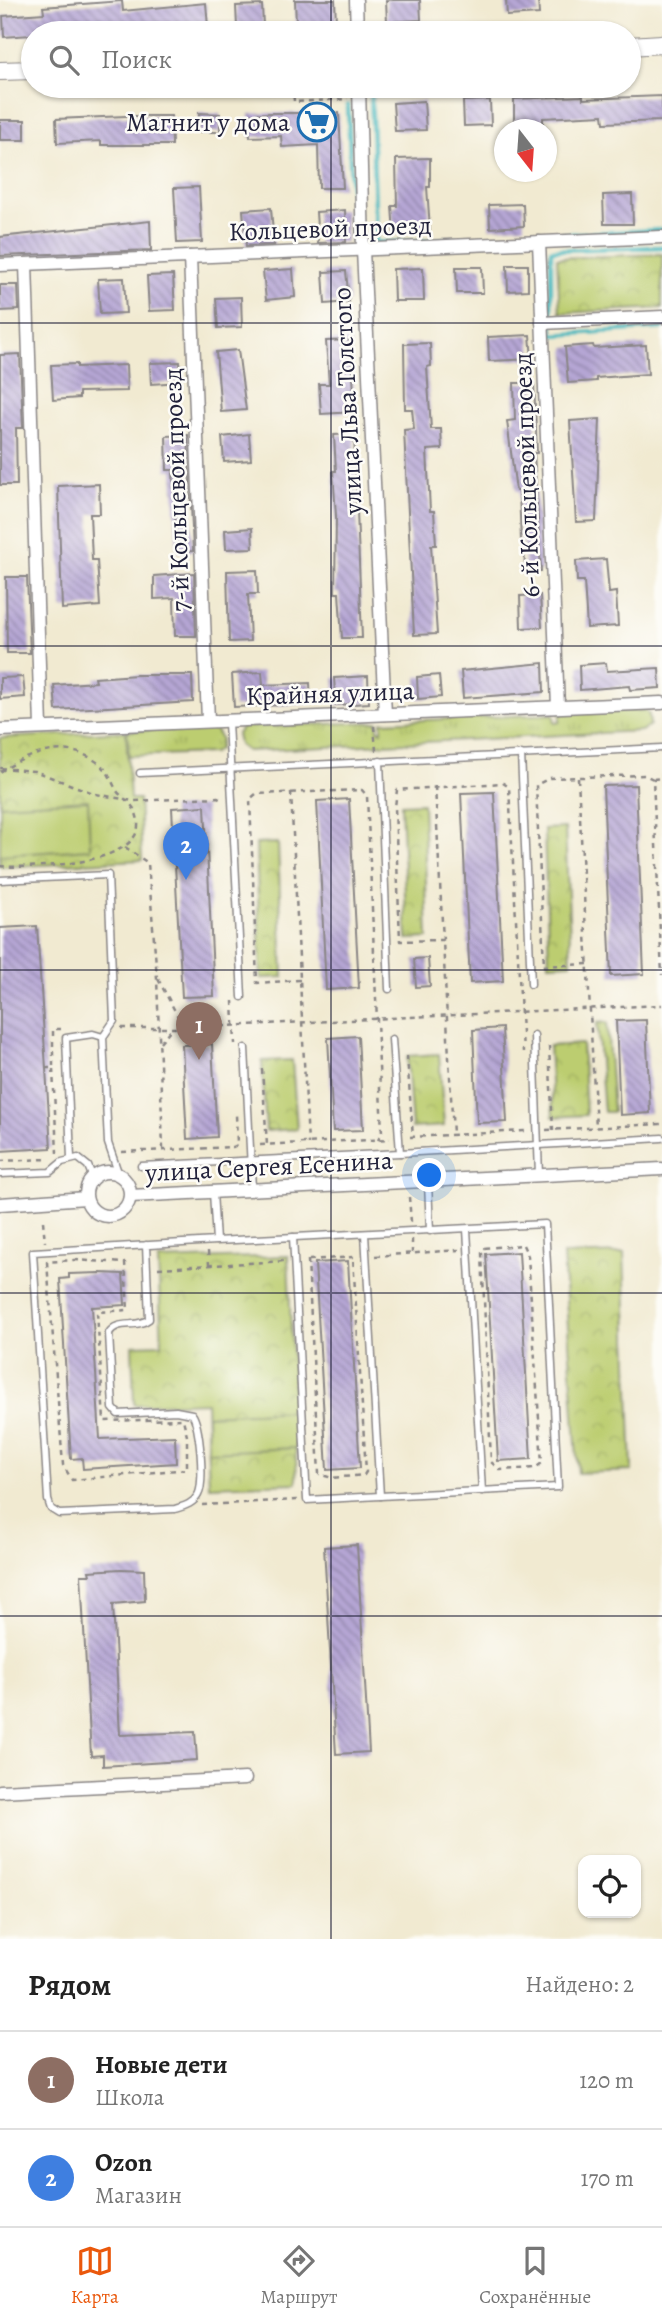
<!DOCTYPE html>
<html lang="ru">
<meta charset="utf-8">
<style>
:root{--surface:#fff;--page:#f2f2f2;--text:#222;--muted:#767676;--line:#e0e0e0;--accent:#ea580c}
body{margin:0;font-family:Alegreya,serif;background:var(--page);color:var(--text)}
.controls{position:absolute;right:21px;bottom:21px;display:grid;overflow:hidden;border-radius:14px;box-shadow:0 2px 5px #0004}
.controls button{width:63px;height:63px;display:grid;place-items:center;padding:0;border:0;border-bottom:2px solid var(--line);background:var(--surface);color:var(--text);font:35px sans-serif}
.compass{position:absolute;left:494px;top:119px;width:63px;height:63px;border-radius:50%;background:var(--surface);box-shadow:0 2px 5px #0004;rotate:163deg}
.you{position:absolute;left:430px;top:1176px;width:24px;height:24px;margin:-18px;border:5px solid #fff;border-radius:50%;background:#1a73e8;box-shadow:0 0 0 10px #1a73e833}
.badge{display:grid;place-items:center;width:46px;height:46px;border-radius:50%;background:var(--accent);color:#fff;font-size:23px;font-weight:700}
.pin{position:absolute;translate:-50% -58px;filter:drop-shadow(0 2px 4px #0008)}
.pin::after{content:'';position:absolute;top:37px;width:24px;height:21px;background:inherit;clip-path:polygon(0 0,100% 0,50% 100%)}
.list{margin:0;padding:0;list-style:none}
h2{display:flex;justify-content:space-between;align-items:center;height:91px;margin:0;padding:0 28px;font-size:30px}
h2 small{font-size:23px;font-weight:400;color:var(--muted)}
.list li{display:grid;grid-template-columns:46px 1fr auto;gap:21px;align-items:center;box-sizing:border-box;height:98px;padding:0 28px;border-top:2px solid var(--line)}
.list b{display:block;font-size:26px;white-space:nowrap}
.list p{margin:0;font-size:23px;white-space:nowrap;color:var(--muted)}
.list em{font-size:23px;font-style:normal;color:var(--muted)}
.icon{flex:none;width:38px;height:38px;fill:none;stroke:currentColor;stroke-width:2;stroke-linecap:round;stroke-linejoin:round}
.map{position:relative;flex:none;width:662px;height:1939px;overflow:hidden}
.search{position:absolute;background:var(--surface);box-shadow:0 2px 5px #0004;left:21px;right:21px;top:21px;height:77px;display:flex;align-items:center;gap:18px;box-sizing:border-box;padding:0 24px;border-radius:38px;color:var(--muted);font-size:26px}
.sheet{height:287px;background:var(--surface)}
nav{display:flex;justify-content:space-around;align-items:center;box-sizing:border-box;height:98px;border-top:2px solid var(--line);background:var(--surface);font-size:19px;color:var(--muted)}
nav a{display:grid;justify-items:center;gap:4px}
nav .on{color:var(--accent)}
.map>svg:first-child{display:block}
.grass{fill:url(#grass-tufts);stroke:#6f7856;stroke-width:2}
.park{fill:url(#park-crowns);stroke:#6f7856;stroke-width:2}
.garden{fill:#bccd70;stroke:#6f7856;stroke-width:2}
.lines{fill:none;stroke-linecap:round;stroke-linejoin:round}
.stream{stroke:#4ab9bf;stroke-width:4.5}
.building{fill:url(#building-back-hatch)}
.service-casing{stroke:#8a8686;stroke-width:9}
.minor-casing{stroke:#8a8686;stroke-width:15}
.secondary-casing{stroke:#8a8686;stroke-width:20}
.path{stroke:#8a8686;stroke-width:2.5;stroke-dasharray:5 5;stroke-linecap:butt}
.service{stroke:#fff;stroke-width:6}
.minor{stroke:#fff;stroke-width:12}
.secondary{stroke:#fff;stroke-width:18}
.grid{fill:none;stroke:#22223b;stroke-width:2;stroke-opacity:0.55}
.labels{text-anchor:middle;stroke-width:5;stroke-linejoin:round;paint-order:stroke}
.poi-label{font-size:26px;fill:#22223b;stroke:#fdfcf7;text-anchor:end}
.street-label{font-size:26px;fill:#22223b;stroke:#fdfcf7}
</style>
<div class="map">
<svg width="662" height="1939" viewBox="0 0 662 1939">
<defs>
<pattern id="grass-tufts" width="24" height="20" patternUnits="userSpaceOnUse" patternTransform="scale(1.75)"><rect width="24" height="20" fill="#bccd70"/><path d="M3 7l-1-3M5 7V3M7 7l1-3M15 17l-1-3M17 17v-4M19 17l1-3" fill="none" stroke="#a1b062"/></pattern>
<pattern id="park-crowns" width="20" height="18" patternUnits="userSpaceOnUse" patternTransform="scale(1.75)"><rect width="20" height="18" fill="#bccd70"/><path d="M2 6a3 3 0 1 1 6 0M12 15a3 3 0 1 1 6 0" fill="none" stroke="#a1b062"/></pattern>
<pattern id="building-back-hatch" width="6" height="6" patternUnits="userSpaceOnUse" patternTransform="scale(1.75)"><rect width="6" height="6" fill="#b5a6d4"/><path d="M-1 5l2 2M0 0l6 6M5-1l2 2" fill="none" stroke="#9387ad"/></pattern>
</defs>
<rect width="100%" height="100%" fill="#fdfcf7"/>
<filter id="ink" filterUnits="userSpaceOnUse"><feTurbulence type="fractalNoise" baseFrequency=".0143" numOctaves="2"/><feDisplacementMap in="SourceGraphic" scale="14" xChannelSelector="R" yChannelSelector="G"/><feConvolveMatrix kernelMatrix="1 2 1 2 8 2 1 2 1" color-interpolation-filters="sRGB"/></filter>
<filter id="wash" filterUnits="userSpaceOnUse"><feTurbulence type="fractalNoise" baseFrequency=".00686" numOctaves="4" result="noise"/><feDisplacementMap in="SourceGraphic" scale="28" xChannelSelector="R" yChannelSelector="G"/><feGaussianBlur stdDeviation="1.57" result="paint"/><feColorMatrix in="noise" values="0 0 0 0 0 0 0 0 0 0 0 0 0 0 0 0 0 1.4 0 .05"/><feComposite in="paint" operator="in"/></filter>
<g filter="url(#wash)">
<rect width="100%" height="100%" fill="#f1ead1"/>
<g class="grass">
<path d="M645 710 649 715 650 725 641 731 247 751 239 745 237 734 242 727 378 722V730L382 731V722L554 714 555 723 560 722V713Z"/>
<path d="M214 728 221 739 219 749 213 753 129 756 127 731Z"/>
<path d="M607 1022 613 1112H604L597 1023Z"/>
</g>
<g class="park">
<path d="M662 254V308L560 313 557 258Z"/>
<path d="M126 731 130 799H139L142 860 0 867V738Z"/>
<path d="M423 803 428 938 407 939 401 804Z"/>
<path d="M565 828 571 963 549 964 544 829Z"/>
<path d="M278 843 283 977 261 978 256 844Z"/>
<path d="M582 1044 586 1115 553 1117 549 1046Z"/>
<path d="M439 1054 444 1126 412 1128 407 1056Z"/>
<path d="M292 1060 297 1129 266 1131 262 1061Z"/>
<path d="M624 1253 632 1471 578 1473 563 1255Z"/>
<path d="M288 1256 297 1483 209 1486 206 1402 134 1405 132 1345 162 1344 158 1260Z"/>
</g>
<g class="garden">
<path d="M88 800 90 849 0 855V805Z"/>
<path d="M294 1411 296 1448 208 1452 207 1415Z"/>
</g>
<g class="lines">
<g class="stream">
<path d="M371 86 376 243 662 230"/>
<path d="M348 105 353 241"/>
<path d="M551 321V250L662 247"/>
<path d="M551 324 552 335 662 328"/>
</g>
</g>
<g id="blocks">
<g class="building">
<path d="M295 0H335L336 22 296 23Z"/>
<path d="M386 0H420L421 20 387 22Z"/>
<path d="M506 0H538L539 14 507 16Z"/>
<path d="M122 1 123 11 206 3 208 27 141 31 140 27 4 37 3 16 44 13 43 7Z"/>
<path d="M262 5 263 26 237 27 236 6Z"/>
<path d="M583 96V99L662 96V121L604 123 603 115 543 118V123H514V99Z"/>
<path d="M490 100 491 125 464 126 463 101Z"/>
<path d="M424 101 426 130 395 131 393 103Z"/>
<path d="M199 113 220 114V132H199Z"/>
<path d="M272 113H339L343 188H319L318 145 282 147 281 136 250 137 249 114Z"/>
<path d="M126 116H171L172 145H101V141L57 143 56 119Z"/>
<rect x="0" y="120" width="25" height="20"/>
<path d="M430 158V187H427L430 230 394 233 392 206H397L396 159Z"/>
<path d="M199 187 202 242 177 243 174 188Z"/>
<path d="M632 194 633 224H604L603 195Z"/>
<path d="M523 204 524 226 490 228 489 205Z"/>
<path d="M271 208 274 245 246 246 243 210Z"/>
<path d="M345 210 346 242 318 243 316 212Z"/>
<path d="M150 221 151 250 0 256V237Z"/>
<path d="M507 265H528V290L508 291Z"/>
<path d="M456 267H482L483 293H457Z"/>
<path d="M423 268 424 301H394L393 269Z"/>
<path d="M293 269 295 297 266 300 263 271Z"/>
<path d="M346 271 349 302 325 304 323 272Z"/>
<path d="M173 275 175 310 149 311 147 276Z"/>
<path d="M124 278 126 313 100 314 98 279Z"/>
<path d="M0 285H18L19 310 0 311Z"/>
<path d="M241 297 242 327 218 328 216 298Z"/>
<path d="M530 335 532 359 489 361 488 337Z"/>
<path d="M351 340 355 412 321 414 319 384H329L326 341Z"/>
<path d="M430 343 431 366 427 367 431 429H441L442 449 427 450 430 511H434L436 545H431L437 634 414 635 404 430 414 429 412 409H405L404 344Z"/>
<path d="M593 345 594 348 646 345 648 374 596 378V381L568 383 565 347Z"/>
<path d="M238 350 246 410 221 412 216 352Z"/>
<path d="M20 354 23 428H16L17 485H0V355Z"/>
<path d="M180 362 181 382 151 384 150 363Z"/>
<path d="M77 364V367L126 365 127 391 79 392V398L53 400 51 365Z"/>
<path d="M514 383H534L537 453H534L541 571 525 572 524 541H521L519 491H516L507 421 515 420Z"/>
<path d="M600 419 596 521 576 522 570 421Z"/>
<path d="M249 434 251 460 224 462 222 437Z"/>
<path d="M354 434 362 638H342L339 593H335L336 516 333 471H336L334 435Z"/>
<path d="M188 435 193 551 177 552 173 470H167L166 436Z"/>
<path d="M99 484 100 514H90L92 560H97L100 606 62 609 58 486Z"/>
<path d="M252 528 253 548 226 549 225 530Z"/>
<path d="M606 559 609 593 616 592 618 626 587 628 584 581H577L576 561Z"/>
<path d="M257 570 258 594H248L250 641 229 642 227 571Z"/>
<path d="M194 573 196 636H175L174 598 154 599V576Z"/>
<path d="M6 577H27L30 653H7Z"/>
<path d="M540 595 542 627 521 628 520 596Z"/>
<path d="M543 663 544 692 463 698 461 671Z"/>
<path d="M606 663 607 671 659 668 660 688 630 690 629 686 580 690 579 665Z"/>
<path d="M262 672 263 685 310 683 311 704 234 707 232 674Z"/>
<path d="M137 675H192L193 702 56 710 54 685 96 682 95 678Z"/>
<path d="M439 675 441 697 418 699 417 677Z"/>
<path d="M368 676 369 703 336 705 334 678Z"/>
<path d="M23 677 25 697 0 699V678Z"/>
<path d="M636 785 644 974 611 976 603 786Z"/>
<path d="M494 792 503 981 470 983 461 793Z"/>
<path d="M349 799 359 988 326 990 317 801Z"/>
<path d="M205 806 214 996 182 997 172 808Z"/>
<path d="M37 926 51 1148 0 1151V928Z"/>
<path d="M428 958 430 986 416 987 414 959Z"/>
<path d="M646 1020 650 1113 620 1115 616 1021Z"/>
<path d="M502 1028 507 1122 477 1123 473 1030Z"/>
<path d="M358 1036 363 1130 333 1131 328 1038Z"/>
<path d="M212 1044 217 1137 187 1139 182 1045Z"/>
<path d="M519 1252 531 1459 498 1461 486 1254Z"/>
<path d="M348 1261 360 1468 327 1470 315 1263Z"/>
<path d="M100 1273 123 1274 125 1305 92 1307 100 1439 175 1436 176 1463 83 1469 82 1458 71 1459 60 1279 69 1278V1274Z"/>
<path d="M357 1545 369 1752 336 1754 324 1547Z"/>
<path d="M121 1569 144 1570 145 1601 113 1604 120 1735 195 1732 197 1760 103 1766V1755L91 1756 81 1575H90L89 1571Z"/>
</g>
</g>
</g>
<g filter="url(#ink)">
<use href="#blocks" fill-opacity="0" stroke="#8a8686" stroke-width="2"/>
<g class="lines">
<defs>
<g id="service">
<path d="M228 722 242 997"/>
<path d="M521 754 531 984"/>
<path d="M380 761 389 989"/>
<path d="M140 773 662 748"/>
<path d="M0 880 108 875 114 1021 103 1037 108 1143 119 1175"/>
<path d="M534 1035 539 1175"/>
<path d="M245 1048 252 1189"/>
<path d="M400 1153 662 1138"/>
<path d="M71 1158 66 1038 93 1034 103 1037"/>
<path d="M141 1166 400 1153 392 1039"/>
<path d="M0 1174 50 1172 62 1162 78 1158 88 1166 93 1178"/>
<path d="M428 1182 430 1231"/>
<path d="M467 1229 482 1491"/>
<path d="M293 1237 307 1500 380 1496 365 1234"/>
<path d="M216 1241 545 1224 558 1487 380 1496"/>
<path d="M146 1245 149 1319C137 1329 117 1319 109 1333L113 1408 118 1414 176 1411 192 1414C200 1424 205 1484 198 1495 193 1504 184 1506 175 1509L59 1514 51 1509 48 1500 33 1252 216 1241 213 1192"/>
</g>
<g id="minor">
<path d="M356 0 357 33"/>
<path d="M359 86 363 250 385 714"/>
<path d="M539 242 558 707"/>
<path d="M190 257 208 721"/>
<path d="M26 264 41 727"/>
<path d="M0 265 662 237"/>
<path d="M542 323 662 317"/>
<path d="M0 730 662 703"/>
<circle cx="108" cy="1194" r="22"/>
<path d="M130 1196 662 1169"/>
<path d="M0 1204 86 1198"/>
<path d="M0 1791 245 1779"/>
</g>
<g id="secondary">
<path d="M629 46 662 44"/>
<path d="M0 71 33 70"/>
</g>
</defs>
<use href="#service" class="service-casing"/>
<use href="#minor" class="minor-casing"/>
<use href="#secondary" class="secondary-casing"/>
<g class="path">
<path d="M559 33 622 31"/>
<path d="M236 86H252"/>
<path d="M293 86 294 102 348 99"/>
<path d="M374 726 376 751"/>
<path d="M0 768 34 771 96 794 133 801 218 797 221 799"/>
<path d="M0 772C32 751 73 738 104 768 110 774 112 783 117 791 122 798 131 802 135 811 160 866 28 869 0 866"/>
<path d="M578 778 596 1128"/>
<path d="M653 779 662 778"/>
<path d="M435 786 453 1135"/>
<path d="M291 792 308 1144"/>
<path d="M125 847 148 863 157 978 163 1149"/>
<path d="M443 940 400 941 395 807 397 790 503 783 509 787 523 1052"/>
<path d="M588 964 544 966 536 785 550 778 645 775 653 779 662 975"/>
<path d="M158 979 184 1028"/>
<path d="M300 980 257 983 250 799 256 794 362 790 367 796 382 1133 378 1140"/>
<path d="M233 1001 235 1044"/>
<path d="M121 1028H184L662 1005"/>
<path d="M160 1042 171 1029"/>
<path d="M549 1046 553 1130"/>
<path d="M407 1056 413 1137"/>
<path d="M45 1068H53V1029H62"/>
<path d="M53 1069 57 1153"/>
<path d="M262 1069 267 1145"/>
<path d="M546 1130 662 1124"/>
<path d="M410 1137 526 1131"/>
<path d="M260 1145 390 1139"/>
<path d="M122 1152 233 1147 237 1145 236 1113"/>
<path d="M0 1161 49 1159"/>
<path d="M409 1197 411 1222"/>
<path d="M43 1221 45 1242"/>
<path d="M412 1239V1253"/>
<path d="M523 1245 528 1256 542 1463 535 1468 500 1470 491 1462 482 1253 484 1248Z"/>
<path d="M208 1251 209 1265"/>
<path d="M375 1256 459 1250"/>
<path d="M74 1260 125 1263 128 1310 97 1312 104 1421 183 1419 187 1436V1469L72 1480 63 1465 47 1262Z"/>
<path d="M308 1260 319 1474 332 1478 364 1475 366 1472 353 1257"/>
<path d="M309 1260 354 1257"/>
<path d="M158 1268 285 1261"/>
<path d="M202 1505 297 1500"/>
</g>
<use href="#service" class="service"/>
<use href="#minor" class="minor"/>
<use href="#secondary" class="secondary"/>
</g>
</g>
<path class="grid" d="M331 0V33M331 86V1939M0 323H662M0 646H662M0 970H662M0 1293H662M0 1616H662"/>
<defs>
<symbol id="supermarket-ring" viewBox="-11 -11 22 22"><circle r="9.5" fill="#fdfcf7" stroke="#1f6fb2" stroke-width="1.5"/><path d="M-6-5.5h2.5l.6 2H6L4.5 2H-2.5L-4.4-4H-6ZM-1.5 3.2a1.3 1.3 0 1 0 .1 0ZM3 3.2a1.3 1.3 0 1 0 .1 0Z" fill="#1f6fb2"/></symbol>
</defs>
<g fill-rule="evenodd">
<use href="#supermarket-ring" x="295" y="100" width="44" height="44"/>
</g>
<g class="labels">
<g class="poi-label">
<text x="290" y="131">Магнит у дома</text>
</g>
<g class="street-label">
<text transform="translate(330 228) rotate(-2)" y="9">Кольцевой проезд</text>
<text transform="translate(347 401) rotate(-93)" y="9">улица Льва Толстого</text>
<text transform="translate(526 475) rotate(-92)" y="9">6-й Кольцевой проезд</text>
<text transform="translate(176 490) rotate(-92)" y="9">7-й Кольцевой проезд</text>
<text transform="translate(330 693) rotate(-2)" y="9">Крайняя улица</text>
<text transform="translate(269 1166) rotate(-3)" y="9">улица Сергея Есенина</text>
</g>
</g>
</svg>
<div class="controls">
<button><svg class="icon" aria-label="locate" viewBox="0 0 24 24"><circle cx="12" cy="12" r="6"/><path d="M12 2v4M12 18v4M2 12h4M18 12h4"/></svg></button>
</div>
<svg class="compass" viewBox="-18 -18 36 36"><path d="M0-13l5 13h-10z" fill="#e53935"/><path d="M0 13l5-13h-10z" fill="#767676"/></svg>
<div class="you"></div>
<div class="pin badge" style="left:199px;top:1060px;background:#8d6e63">1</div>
<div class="pin badge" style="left:186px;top:880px;background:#3f7fe0">2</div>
<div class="search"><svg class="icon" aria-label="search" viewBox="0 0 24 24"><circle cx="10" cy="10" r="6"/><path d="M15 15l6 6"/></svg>Поиск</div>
</div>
<section class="sheet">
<h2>Рядом<small>Найдено: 2</small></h2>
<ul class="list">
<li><span class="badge" style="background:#8d6e63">1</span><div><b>Новые дети</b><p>Школа</p></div><em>120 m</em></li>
<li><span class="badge" style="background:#3f7fe0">2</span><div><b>Ozon</b><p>Магазин</p></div><em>170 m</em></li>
</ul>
</section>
<nav>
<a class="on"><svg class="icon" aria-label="map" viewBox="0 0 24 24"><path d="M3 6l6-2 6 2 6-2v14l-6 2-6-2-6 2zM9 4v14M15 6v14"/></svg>Карта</a>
<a><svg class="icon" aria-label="directions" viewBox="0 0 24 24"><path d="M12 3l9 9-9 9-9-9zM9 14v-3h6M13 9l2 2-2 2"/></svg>Маршрут</a>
<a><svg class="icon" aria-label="saved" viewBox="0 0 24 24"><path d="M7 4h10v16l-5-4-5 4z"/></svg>Сохранённые</a>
</nav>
